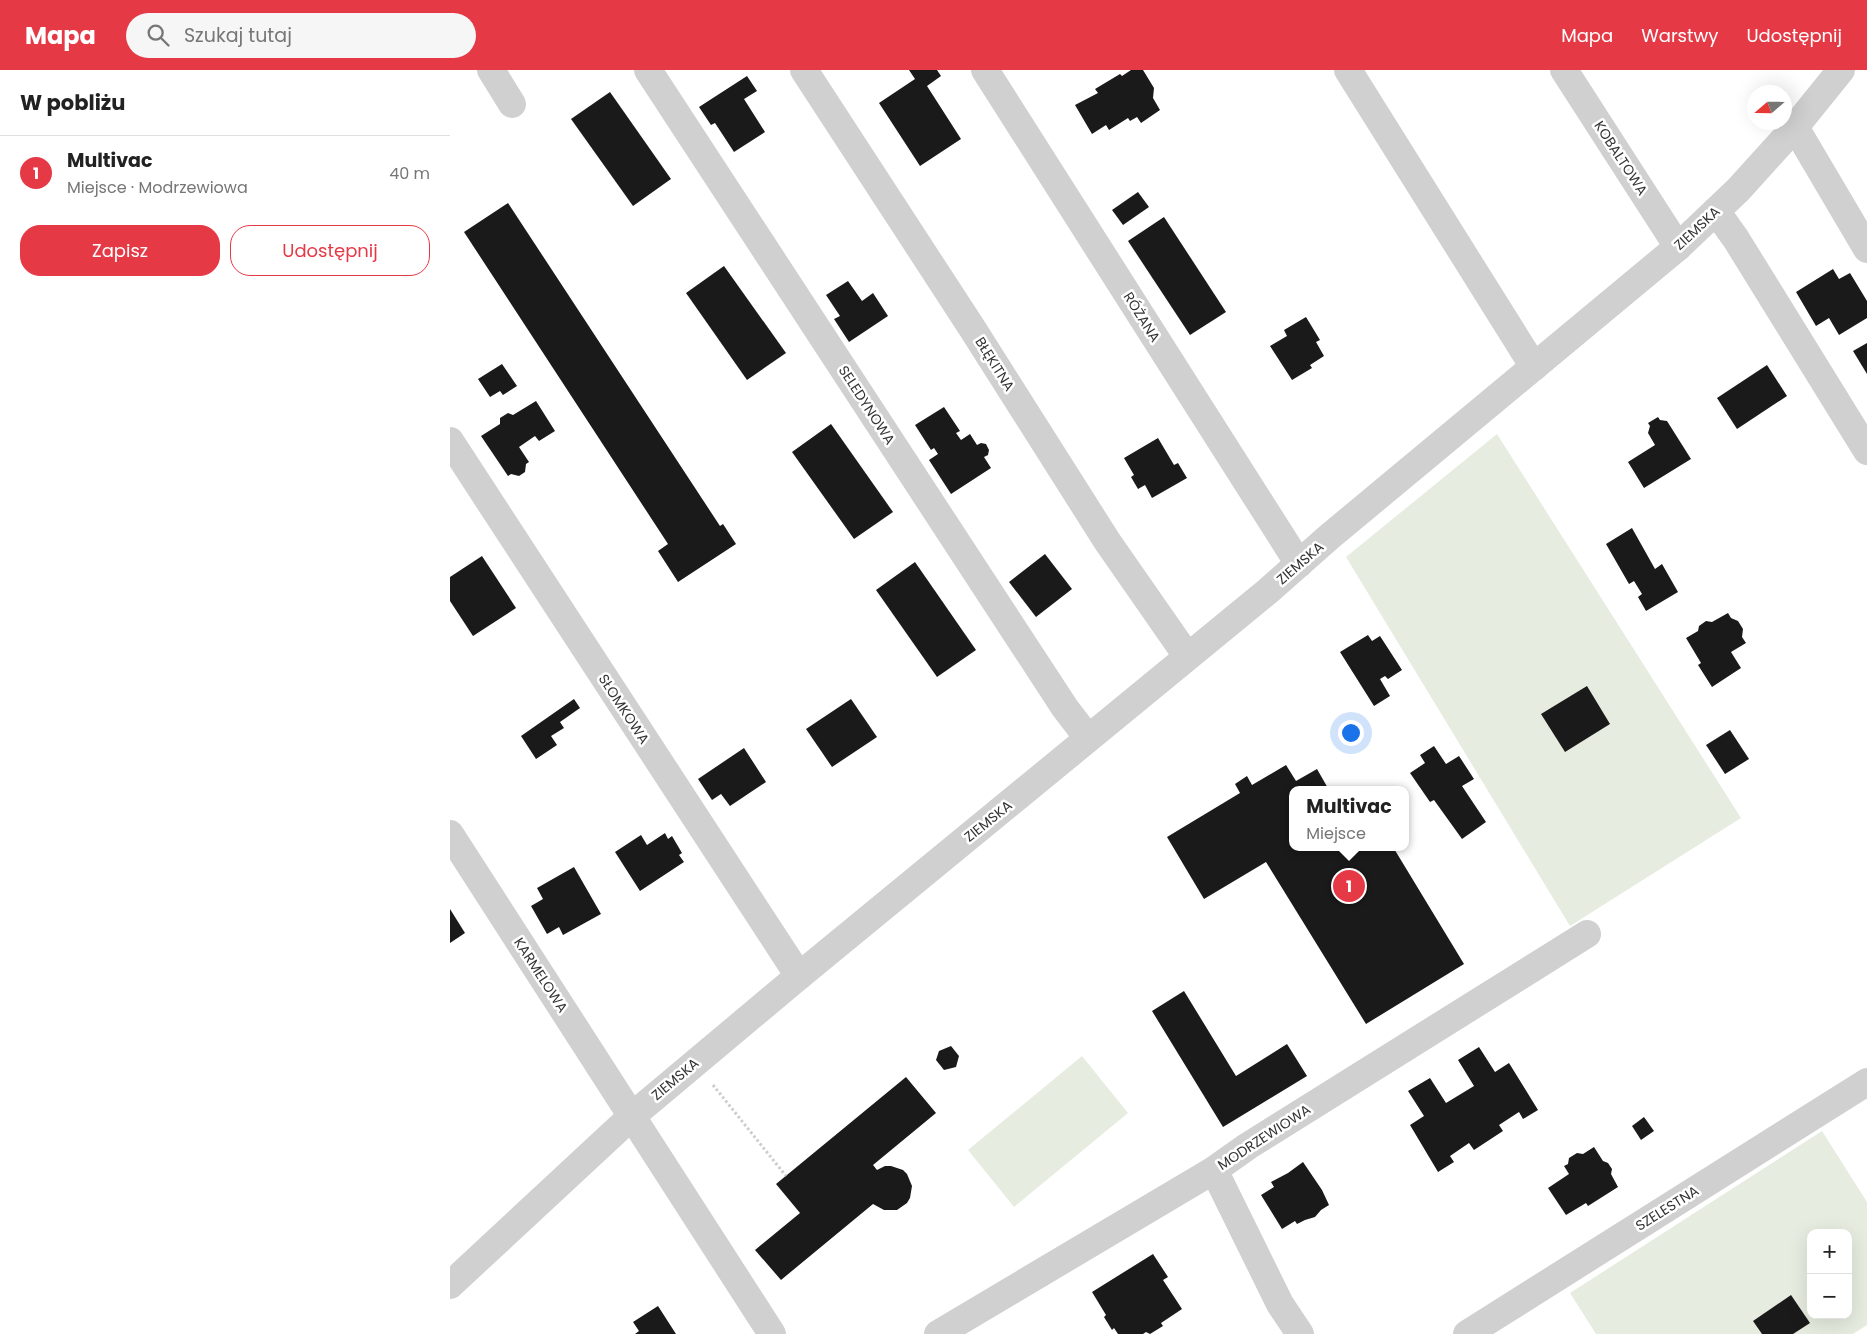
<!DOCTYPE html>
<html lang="pl">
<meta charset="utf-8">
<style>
:root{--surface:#fff;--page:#f6f6f6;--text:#222;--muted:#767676;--line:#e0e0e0;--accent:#e63946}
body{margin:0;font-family:Poppins,sans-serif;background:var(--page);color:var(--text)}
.controls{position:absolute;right:15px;bottom:15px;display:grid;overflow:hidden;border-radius:10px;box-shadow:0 5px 20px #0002}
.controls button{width:45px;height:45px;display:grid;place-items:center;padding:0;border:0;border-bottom:1px solid var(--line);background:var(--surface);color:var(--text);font:25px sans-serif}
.compass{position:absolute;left:1297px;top:15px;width:45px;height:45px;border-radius:50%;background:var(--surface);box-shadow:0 5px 20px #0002;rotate:250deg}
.you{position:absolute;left:900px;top:662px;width:18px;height:18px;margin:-12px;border:4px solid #fff;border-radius:50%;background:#1a73e8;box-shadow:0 0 0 8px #1a73e833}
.badge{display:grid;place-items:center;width:32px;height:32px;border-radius:50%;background:var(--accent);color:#fff;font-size:16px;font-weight:700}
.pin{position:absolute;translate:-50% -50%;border:2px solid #fff;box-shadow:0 1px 5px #0006}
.popup{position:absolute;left:839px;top:716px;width:120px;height:65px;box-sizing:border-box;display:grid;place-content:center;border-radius:10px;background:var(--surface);filter:drop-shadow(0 1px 4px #0005);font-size:16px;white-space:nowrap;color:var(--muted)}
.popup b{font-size:19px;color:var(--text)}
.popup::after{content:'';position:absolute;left:50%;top:100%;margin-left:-10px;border:10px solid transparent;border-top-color:var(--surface)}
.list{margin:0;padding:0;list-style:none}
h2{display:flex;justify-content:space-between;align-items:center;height:65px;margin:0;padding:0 20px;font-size:21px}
h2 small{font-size:16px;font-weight:400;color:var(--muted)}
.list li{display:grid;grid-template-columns:32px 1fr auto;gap:15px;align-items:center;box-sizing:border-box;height:75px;padding:0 20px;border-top:1px solid var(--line)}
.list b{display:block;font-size:19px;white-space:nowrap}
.list p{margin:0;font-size:16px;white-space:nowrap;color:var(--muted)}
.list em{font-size:16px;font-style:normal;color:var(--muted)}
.actions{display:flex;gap:10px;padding:15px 20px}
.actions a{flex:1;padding:11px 0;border:1px solid var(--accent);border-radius:20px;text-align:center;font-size:18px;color:var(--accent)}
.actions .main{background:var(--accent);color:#fff}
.icon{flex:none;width:28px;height:28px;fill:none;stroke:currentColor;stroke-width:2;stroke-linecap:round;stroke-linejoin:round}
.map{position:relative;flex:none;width:1417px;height:1264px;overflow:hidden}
header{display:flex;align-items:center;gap:30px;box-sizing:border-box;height:70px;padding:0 25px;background:var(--accent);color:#fff}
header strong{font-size:24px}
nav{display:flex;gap:28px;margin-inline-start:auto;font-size:18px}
.search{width:350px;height:45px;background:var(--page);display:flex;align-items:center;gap:12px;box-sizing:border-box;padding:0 18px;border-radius:28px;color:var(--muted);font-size:19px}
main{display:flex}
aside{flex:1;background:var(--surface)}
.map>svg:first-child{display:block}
.green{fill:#e6ecdf;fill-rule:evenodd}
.building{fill:#1a1a1a}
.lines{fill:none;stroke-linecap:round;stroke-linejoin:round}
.path{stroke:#cdcdcd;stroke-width:3;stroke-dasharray:2.5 2.5;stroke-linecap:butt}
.minor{stroke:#d0d0d0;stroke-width:28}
.labels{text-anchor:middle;stroke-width:5;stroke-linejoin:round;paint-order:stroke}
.street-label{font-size:14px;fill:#333;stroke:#fff}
</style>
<header>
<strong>Mapa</strong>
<div class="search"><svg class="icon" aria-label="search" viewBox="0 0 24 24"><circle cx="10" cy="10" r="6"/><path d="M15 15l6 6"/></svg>Szukaj tutaj</div>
<nav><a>Mapa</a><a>Warstwy</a><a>Udostępnij</a></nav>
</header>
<main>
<aside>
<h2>W pobliżu<small></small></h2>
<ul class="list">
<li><span class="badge">1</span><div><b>Multivac</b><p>Miejsce · Modrzewiowa</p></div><em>40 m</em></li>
</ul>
<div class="actions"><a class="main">Zapisz</a><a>Udostępnij</a></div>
</aside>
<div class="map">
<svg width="1417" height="1264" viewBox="0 0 1417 1264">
<rect width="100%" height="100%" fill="#fff"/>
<g class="green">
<path d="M1047 364 1291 748 1120 856 896 487Z"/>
<path d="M632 986 678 1043 564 1137 518 1080Z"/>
<path d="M1372 1061 1417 1132V1255L1403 1264H1146L1120 1223ZM1361 1163H1398V1245H1361Z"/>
</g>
<g class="building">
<path d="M459 0H487L491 6 477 16 511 69 470 96 429 33 465 9Z"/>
<path d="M681 0H693L704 18 703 28 710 40 691 53 687 47 680 51 678 48 659 60 656 55 642 64 625 35 648 23 645 19 670 4 672 6Z"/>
<path d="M297 6 307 21 294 29 315 62 284 82 265 53 261 55 249 37Z"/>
<path d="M160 22 221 109 183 136 121 49Z"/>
<path d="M688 122 699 137 673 155 662 140Z"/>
<path d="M58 133 270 456 273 454 286 474 228 512 208 481 218 474 14 162Z"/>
<path d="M714 147 776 242 740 265 678 171Z"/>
<path d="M274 196 336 283 297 310 236 223Z"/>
<path d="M1383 199 1389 209 1400 203 1417 231V248L1389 265 1379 248 1366 256 1346 222Z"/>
<path d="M398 211 412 231 423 223 438 246 399 272 384 249 390 246 376 225Z"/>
<path d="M856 247 870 270 866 272 874 286 860 295 862 298 842 310 820 276 837 266 834 260Z"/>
<path d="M1417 273V304L1403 281Z"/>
<path d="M52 294 67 316 53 325 50 321 40 327 28 309Z"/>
<path d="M1317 295 1337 326 1287 359 1267 328Z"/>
<path d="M86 331 105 361 89 371 85 366 69 377 79 392 76 394 75 402 69 406 61 404 58 406 31 366 50 354V348L58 343 63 345Z"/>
<path d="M494 337 510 361 506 363 511 370 520 364 527 375 531 373 536 374 539 380 538 385 534 387 541 398 501 424 479 390 488 384 484 378 481 380 465 355Z"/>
<path d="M1208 347 1210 350 1217 351 1241 389 1194 418 1178 392 1205 375 1198 363 1200 356 1198 353Z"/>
<path d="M381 354 443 442 404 469 342 382Z"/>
<path d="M708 368 724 395 728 393 737 408 702 428 695 415 688 419 681 407 684 405 674 388Z"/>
<path d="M1182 458 1205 499 1212 494 1228 522 1196 541 1188 527 1192 524 1184 511 1179 514 1156 474Z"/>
<path d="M595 484 622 519 586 547 559 512Z"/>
<path d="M32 486 66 538 23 566 0 531V507Z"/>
<path d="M465 492 526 580 487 607 426 520Z"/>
<path d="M1278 543 1281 548 1288 551 1293 559 1292 567 1296 573 1281 582 1291 598 1262 617 1248 595 1251 593 1236 568 1248 561 1249 556 1256 551 1262 552Z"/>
<path d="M918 565 922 571 930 566 952 600 938 609 935 606 930 609 940 626 924 636 890 582Z"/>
<path d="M1137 616 1160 654 1115 682 1091 644Z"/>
<path d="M124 629 130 638 110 652 114 658 101 666 107 675 86 689 71 666Z"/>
<path d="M401 629 427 667 382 697 356 659Z"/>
<path d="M1280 660 1299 689 1275 704 1256 675Z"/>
<path d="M984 676 996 694 1009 686 1024 709 1012 716 1036 752 1012 769 984 730 980 732 960 703 975 693 970 685Z"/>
<path d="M294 678 316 712 280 736 271 724 262 730 248 709Z"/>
<path d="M836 695 846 711 867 699 879 720H843V777H943L1014 894 916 954 816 792 754 829 717 767 790 723 785 714 797 706 802 715Z"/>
<path d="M215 763 218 769 222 766 232 783 229 785 234 792 190 821 165 782 191 765 197 775Z"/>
<path d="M124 797 151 844 113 865 109 857 97 864 81 836 93 829 87 818Z"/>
<path d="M0 839 15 863 0 873Z"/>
<path d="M734 921 786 1006 837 974 857 1006 773 1057 702 941Z"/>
<path d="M501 976 509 986 506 997 494 1000 486 990 489 981Z"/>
<path d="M1029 977 1045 1002 1059 993 1088 1040 1073 1049 1069 1042 1049 1055 1053 1061 1024 1080 1019 1073 1000 1086 1004 1092 988 1102 960 1055 974 1046 958 1021 980 1008 996 1033 1024 1016 1008 990Z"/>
<path d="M456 1007 486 1043 423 1095 427 1100 435 1096H441L453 1100 457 1104 462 1116 460 1128 457 1133 447 1140H434L423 1134 331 1210 305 1180 350 1143 326 1114Z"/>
<path d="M1194 1047 1204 1061 1191 1070 1182 1056Z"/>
<path d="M1144 1077 1153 1091 1158 1093 1162 1099 1161 1104 1168 1117 1138 1136 1136 1133 1116 1145 1098 1118 1119 1104 1114 1096 1118 1094 1119 1088 1127 1083 1133 1084Z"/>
<path d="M853 1092 872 1120 879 1135 871 1140 865 1147 855 1150 847 1154 845 1151 832 1159 811 1125 824 1117 821 1112 838 1103Z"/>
<path d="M703 1184 718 1207 713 1210 732 1239 711 1253 713 1256 700 1264 696 1262 693 1264H668L664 1258 662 1260 654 1247 656 1245 642 1222Z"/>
<path d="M1341 1225 1360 1253 1343 1264H1312L1303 1251Z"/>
<path d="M208 1236 226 1264H185L189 1261 183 1252Z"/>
</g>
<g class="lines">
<path class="path" d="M263 1015 336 1106"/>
<g class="minor">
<path d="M41 0 62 34"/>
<path d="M198 0 615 638 638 668"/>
<path d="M354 0 522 258 657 471 737 586"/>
<path d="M535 0 849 494"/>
<path d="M898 0 1084 297"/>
<path d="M1114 0 1228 177"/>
<path d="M1345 57 1417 179"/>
<path d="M1266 141 1286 169 1417 381"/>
<path d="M0 371 349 906"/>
<path d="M0 764 322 1264"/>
<path d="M764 1100 830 1234 850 1264"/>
<path d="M0 1215 182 1046 349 906 818 521 879 467 1228 177 1288 120 1345 57 1391 0"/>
<path d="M488 1264 764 1100 798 1076 1137 864"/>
<path d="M1017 1264 1417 1012"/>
</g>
</g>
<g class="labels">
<g class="street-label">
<text transform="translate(1171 88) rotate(57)" y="5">KOBALTOWA</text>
<text transform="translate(1247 158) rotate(-43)" y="5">ZIEMSKA</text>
<text transform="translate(692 247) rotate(58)" y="5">RÓŻANA</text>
<text transform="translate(545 294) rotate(58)" y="5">BŁĘKITNA</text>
<text transform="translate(417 335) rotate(57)" y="5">SELEDYNOWA</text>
<text transform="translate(850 493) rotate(-41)" y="5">ZIEMSKA</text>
<text transform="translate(174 639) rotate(57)" y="5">SŁOMKOWA</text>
<text transform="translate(538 751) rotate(-39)" y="5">ZIEMSKA</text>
<text transform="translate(91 905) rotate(57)" y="5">KARMELOWA</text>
<text transform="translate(225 1009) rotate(-40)" y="5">ZIEMSKA</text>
<text transform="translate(814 1067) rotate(-33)" y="5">MODRZEWIOWA</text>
<text transform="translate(1217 1138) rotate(-32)" y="5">SZELESTNA</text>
</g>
</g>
</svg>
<div class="controls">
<button>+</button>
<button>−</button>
</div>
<svg class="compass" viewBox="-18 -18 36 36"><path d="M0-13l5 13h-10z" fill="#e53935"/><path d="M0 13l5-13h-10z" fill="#767676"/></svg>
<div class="you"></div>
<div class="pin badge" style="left:899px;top:816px">1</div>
<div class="popup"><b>Multivac</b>Miejsce</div>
</div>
</main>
